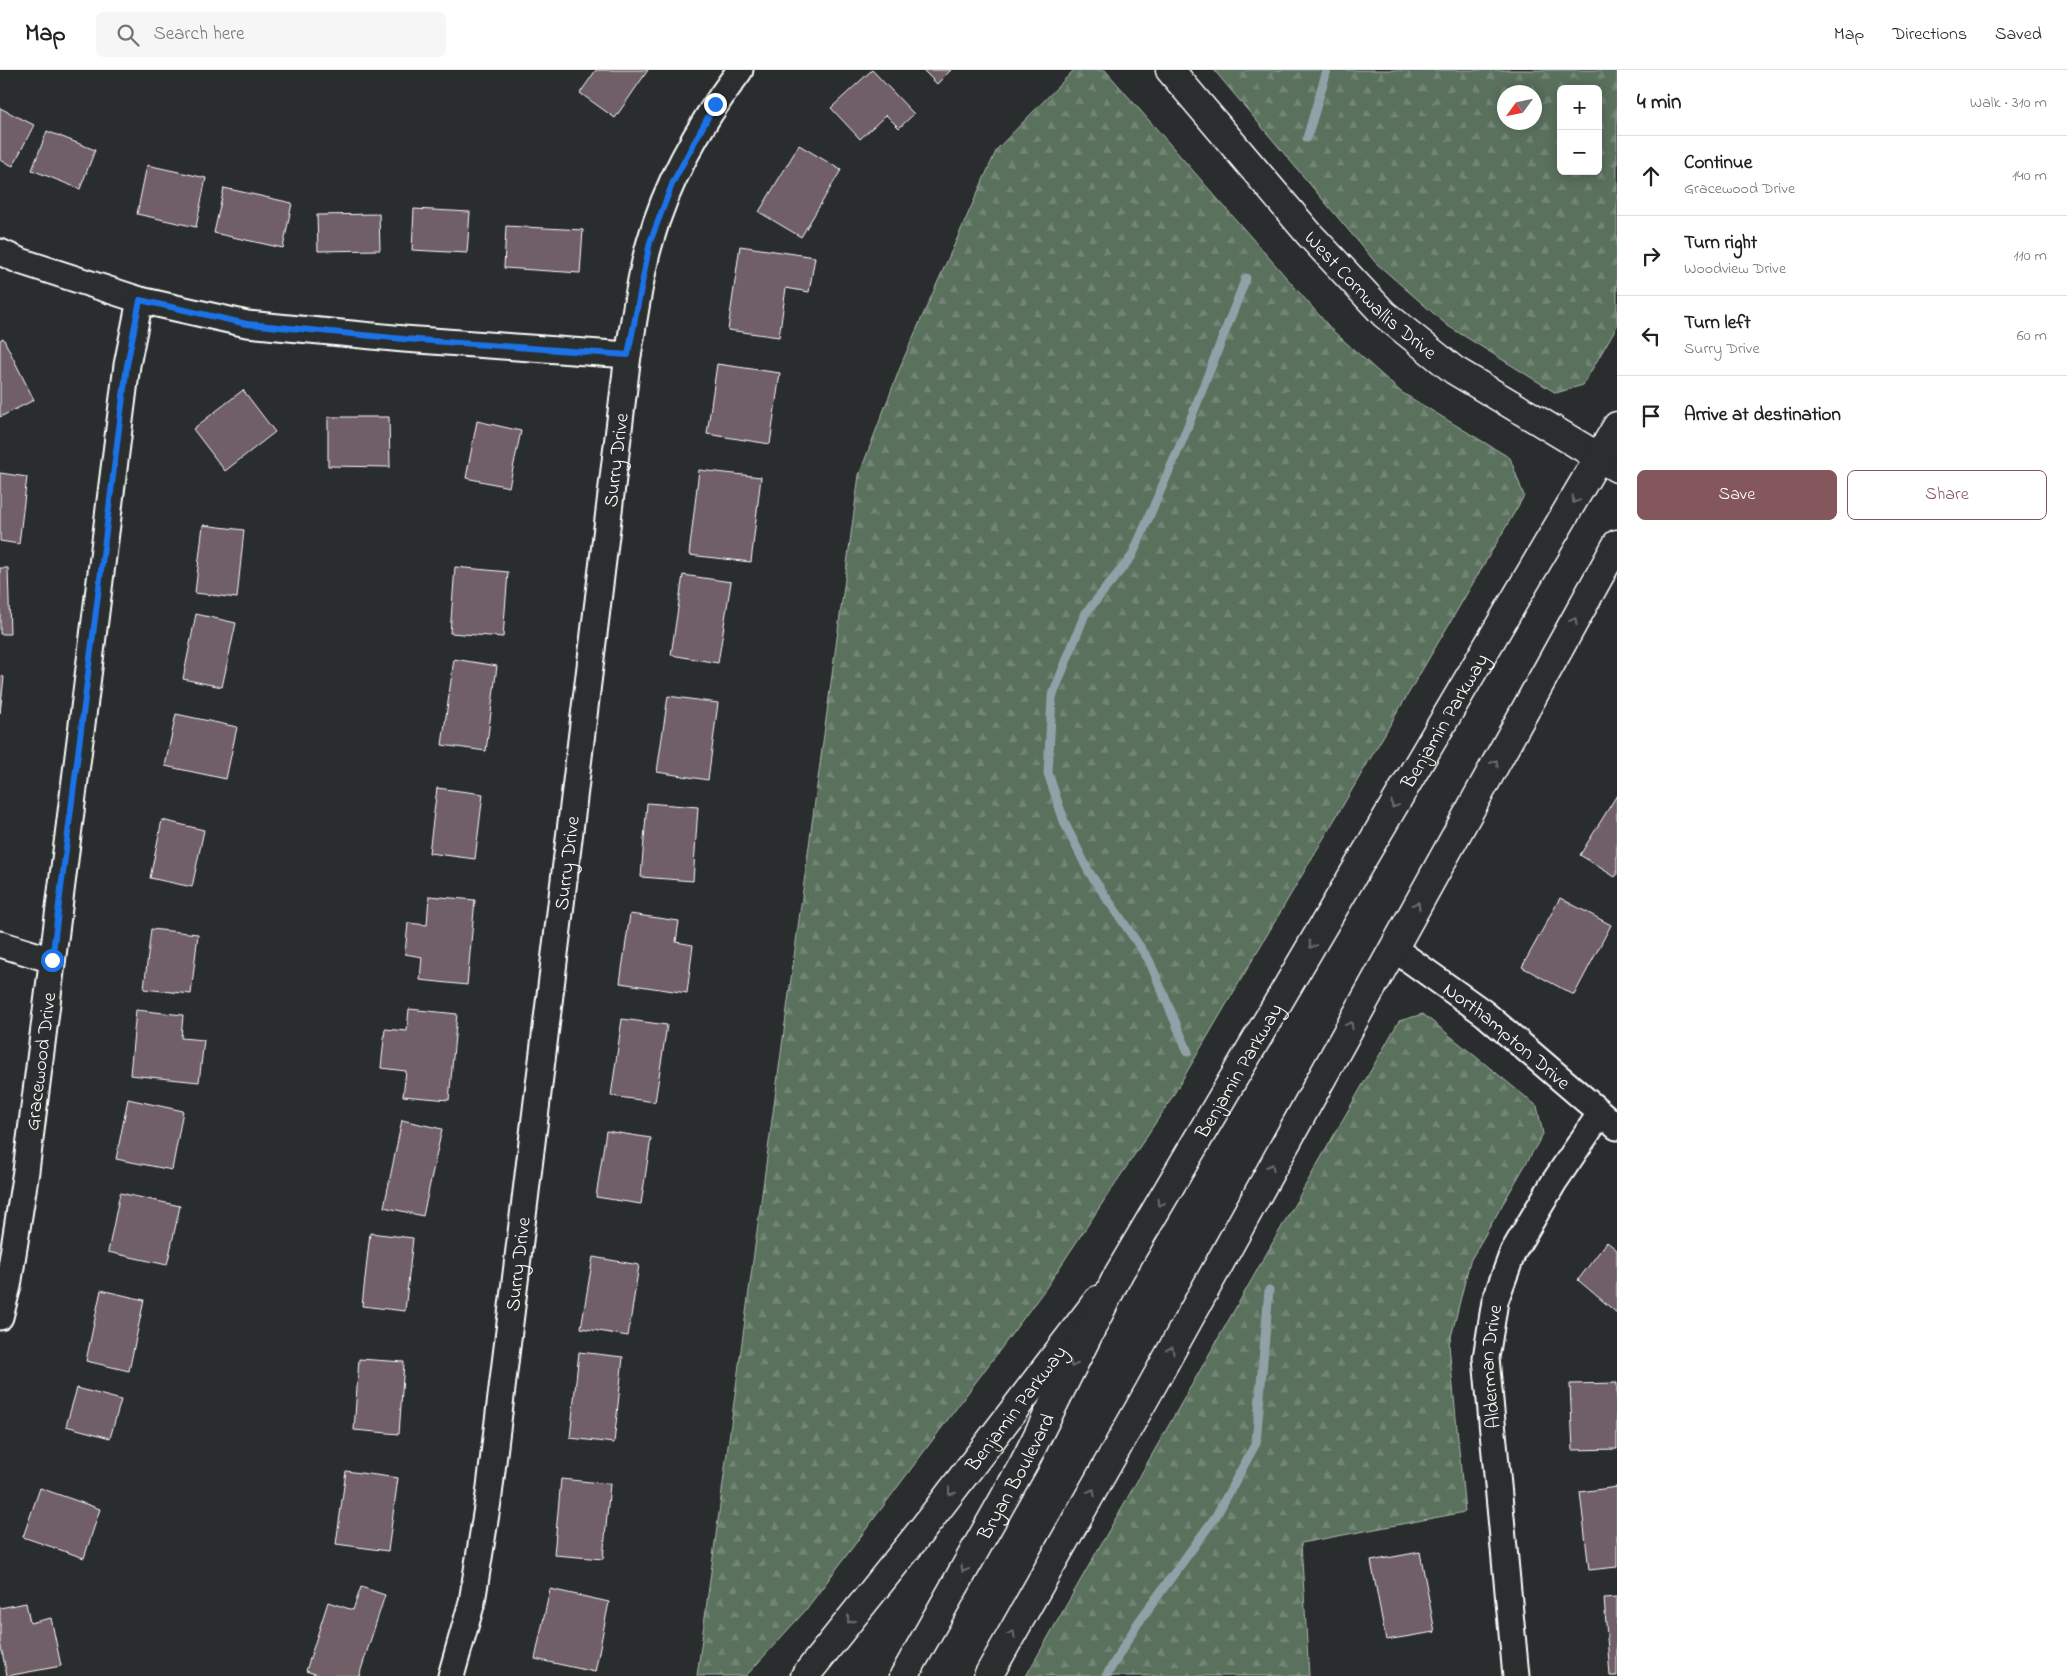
<!DOCTYPE html>
<meta charset="utf-8">
<style>
:root{--surface:#fff;--page:#f6f6f6;--text:#202124;--muted:#757577;--line:#e0e0e0;--accent:#84575d}
body{margin:0;font-family:"Indie Flower",sans-serif;background:var(--page);color:var(--text)}
.controls{position:absolute;right:15px;top:15px;display:grid;overflow:hidden;border-radius:8px;box-shadow:0 2px 12px #0003}
.controls button{width:45px;height:45px;display:grid;place-items:center;padding:0;border:0;border-bottom:1px solid var(--line);background:var(--surface);color:var(--text);font:25px sans-serif}
.compass{position:absolute;left:1497px;top:15px;width:45px;height:45px;border-radius:50%;background:var(--surface);box-shadow:0 2px 12px #0003;rotate:237deg}
.stop{position:absolute;width:15px;height:15px;margin:-11px;border:4px solid #1a73e8;border-radius:50%;background:#fff}
.stop.end{background:#1a73e8;border-color:#fff;box-shadow:0 1px 5px #0008}
.list{margin:0;padding:0;list-style:none}
h2{display:flex;justify-content:space-between;align-items:center;height:65px;margin:0;padding:0 20px;font-size:21px}
h2 small{font-size:16px;font-weight:400;color:var(--muted)}
.list li{display:grid;grid-template-columns:32px 1fr auto;gap:15px;align-items:center;box-sizing:border-box;height:80px;padding:0 20px;border-top:1px solid var(--line)}
.list b{display:block;font-size:19px;white-space:nowrap}
.list p{margin:0;font-size:16px;white-space:nowrap;color:var(--muted)}
.list em{font-size:16px;font-style:normal;color:var(--muted)}
.actions{display:flex;gap:10px;padding:15px 20px}
.actions a{flex:1;padding:11px 0;border:1px solid var(--accent);border-radius:8px;text-align:center;font-size:18px;color:var(--accent)}
.actions .main{background:var(--accent);color:#fff}
.icon{flex:none;width:28px;height:28px;fill:none;stroke:currentColor;stroke-width:2;stroke-linecap:round;stroke-linejoin:round}
.map{position:relative;flex:none;width:1617px;height:1606px;overflow:hidden}
header{display:flex;align-items:center;gap:30px;box-sizing:border-box;height:70px;padding:0 25px;background:var(--surface);border-bottom:1px solid var(--line)}
header strong{font-size:24px}
nav{display:flex;gap:28px;margin-inline-start:auto;font-size:18px}
.search{width:350px;height:45px;background:var(--page);display:flex;align-items:center;gap:12px;box-sizing:border-box;padding:0 18px;border-radius:8px;color:var(--muted);font-size:19px}
main{display:flex}
aside{flex:1;background:var(--surface)}
.map>svg:first-child{display:block}
.forest{fill:url(#forest-firs);stroke:#acb8ae;fill-rule:evenodd}
.lines{fill:none;stroke-linecap:round;stroke-linejoin:round}
.stream{stroke:#91a1a7;stroke-width:9}
.building{fill:#705e66;stroke:#fff}
.minor-casing{stroke:#fff;stroke-width:29}
.tertiary-casing{stroke:#fff;stroke-width:31}
.primary-casing{stroke:#fff;stroke-width:31}
.trunk-casing{stroke:#fff;stroke-width:31}
.minor{stroke:#2a2d2e;stroke-width:25}
.tertiary{stroke:#2a2d2e;stroke-width:28}
.primary{stroke:#2a2d2e;stroke-width:28}
.trunk{stroke:#2a2d2e;stroke-width:28}
.oneway{stroke:#6a6c6d}
.route{stroke:#1a73e8;stroke-width:6}
.labels{text-anchor:middle;stroke-width:4.5;stroke-linejoin:round;paint-order:stroke}
.street-label{font-size:20px;fill:#fff;stroke:#2a2d2e}
</style>
<header>
<strong>Map</strong>
<div class="search"><svg class="icon" aria-label="search" viewBox="0 0 24 24"><circle cx="10" cy="10" r="6"/><path d="M15 15l6 6"/></svg>Search here</div>
<nav><a>Map</a><a>Directions</a><a>Saved</a></nav>
</header>
<main>
<div class="map">
<svg width="1617" height="1606" viewBox="0 0 1617 1606">
<defs>
<pattern id="forest-firs" width="22" height="20" patternUnits="userSpaceOnUse" patternTransform="scale(1.25)"><rect width="22" height="20" fill="#5a715d"/><path d="M5 1l3.5 6h-7zM16 11l3.5 6h-7z" fill="#738675"/></pattern>
</defs>
<rect width="100%" height="100%" fill="#2a2d2e"/>
<filter id="ink" filterUnits="userSpaceOnUse"><feTurbulence type="fractalNoise" baseFrequency=".02" numOctaves="2"/><feDisplacementMap in="SourceGraphic" scale="10" xChannelSelector="R" yChannelSelector="G"/><feConvolveMatrix kernelMatrix="1 2 1 2 8 2 1 2 1" color-interpolation-filters="sRGB"/></filter>
<g filter="url(#ink)">
<g class="forest">
<path d="M1074 0H1105L1333 261 1401 322 1510 388 1524 426 1168 1034 1046 1218 805 1541 746 1606H697L859 405 903 290 997 79Z"/>
<path d="M1214 0H1617V256L1583 315 1556 323 1448 256 1376 193ZM1561 19H1598V101H1561ZM1504 22H1534V52H1504Z"/>
<path d="M1423 944 1537 1036 1543 1064 1470 1191 1449 1275 1465 1442 1301 1473 1309 1606H1026L1399 951Z"/>
</g>
<g class="lines">
<g class="stream">
<path d="M1307 68 1327 0"/>
<path d="M1188 982 1149 890 1089 802 1065 754 1048 703 1052 627 1085 544 1132 486 1182 371 1246 208"/>
<path d="M1106 1606 1138 1553 1216 1446 1256 1373 1269 1220"/>
</g>
</g>
<g class="building">
<path d="M596 0H648L615 48 580 23Z"/>
<path d="M872 0 914 44 899 58 886 45 860 69 831 38Z"/>
<path d="M923 0H951L937 14Z"/>
<path d="M0 38 34 55 13 96 0 90Z"/>
<path d="M47 61 95 80 80 119 32 100Z"/>
<path d="M799 75 841 100 801 167 759 142Z"/>
<path d="M147 95 206 108 196 157 137 144Z"/>
<path d="M224 118 292 133 283 178 214 163Z"/>
<path d="M414 139 470 142 467 183 412 180Z"/>
<path d="M379 144 380 180 318 181 317 145Z"/>
<path d="M506 156 583 160 580 203 504 198Z"/>
<path d="M740 176 815 187 809 222 786 218 779 267 728 260Z"/>
<path d="M3 268 34 330 0 347V270Z"/>
<path d="M717 294 780 303 770 374 707 364Z"/>
<path d="M243 320 275 362 225 401 193 359Z"/>
<path d="M328 347H389L390 397 328 396Z"/>
<path d="M477 351 521 361 509 417 466 408Z"/>
<path d="M699 400 761 407 751 492 689 485Z"/>
<path d="M0 403 27 407 19 474 0 471Z"/>
<path d="M203 455 244 460 237 528 195 523Z"/>
<path d="M455 497 508 502 503 567 450 563Z"/>
<path d="M0 498H8L10 564H0Z"/>
<path d="M683 505 731 512 718 593 671 585Z"/>
<path d="M196 544 236 553 222 617 183 609Z"/>
<path d="M454 589 497 596 486 681 442 675Z"/>
<path d="M0 606 4 607 0 643Z"/>
<path d="M668 626 718 633 708 710 657 702Z"/>
<path d="M176 644 237 657 226 709 165 696Z"/>
<path d="M437 718 483 724 475 789 429 783Z"/>
<path d="M1617 725V805L1615 807 1580 785Z"/>
<path d="M647 733 698 737 693 811 641 807Z"/>
<path d="M162 750 204 760 192 817 150 808Z"/>
<path d="M429 826 475 830 467 915 420 910 422 887 405 884 408 853 427 855Z"/>
<path d="M1560 828 1611 855 1574 925 1522 897Z"/>
<path d="M630 844 679 851 676 872 693 875 687 923 620 913Z"/>
<path d="M151 859 198 864 191 924 144 919Z"/>
<path d="M409 939 457 944 449 1030 403 1026 406 1001 381 998 385 959 407 961Z"/>
<path d="M136 940 183 945 181 968 204 970 199 1012 130 1005Z"/>
<path d="M622 949 667 955 655 1032 611 1026Z"/>
<path d="M128 1029 183 1041 172 1100 116 1089Z"/>
<path d="M402 1050 442 1059 423 1146 384 1137Z"/>
<path d="M606 1061 651 1068 641 1134 596 1127Z"/>
<path d="M120 1123 180 1136 167 1195 108 1182Z"/>
<path d="M370 1163 413 1168 405 1241 362 1236Z"/>
<path d="M1607 1172 1617 1180V1243L1578 1210Z"/>
<path d="M593 1187 639 1195 628 1266 581 1258Z"/>
<path d="M101 1220 144 1230 129 1301 86 1291Z"/>
<path d="M579 1282 623 1287 614 1373 570 1368Z"/>
<path d="M359 1289 404 1292 399 1364 354 1360Z"/>
<path d="M1617 1313V1379L1573 1380 1570 1314Z"/>
<path d="M77 1318 121 1330 110 1368 66 1356Z"/>
<path d="M346 1401 398 1408 388 1481 336 1474Z"/>
<path d="M561 1409 610 1414 603 1489 554 1485Z"/>
<path d="M1617 1417V1497L1589 1500 1580 1422Z"/>
<path d="M40 1418 100 1439 84 1488 23 1467Z"/>
<path d="M1420 1482 1435 1562 1386 1570 1371 1491Z"/>
<path d="M361 1517 385 1525 359 1606H321L306 1601 328 1532 353 1540Z"/>
<path d="M550 1519 609 1532 595 1602 535 1589Z"/>
<path d="M1617 1527V1606H1610L1604 1528Z"/>
<path d="M26 1533 30 1553 51 1548 61 1596 7 1606 0 1572V1538Z"/>
</g>
<g class="lines">
<defs>
<g id="minor">
<path d="M0 182 20 191 140 230 247 254 404 269 628 285"/>
<path d="M0 874 52 890"/>
<path id="s1" d="M1393 878 1484 943 1617 1057"/>
<path id="s2" d="M0 1247 8 1216 26 1101 127 295 140 230"/>
<path id="s3" d="M451 1606 472 1532 489 1425 628 285C635 248 639 209 650 172 667 111 702 51 740 0"/>
<path id="s4" d="M1516 1606 1486 1288 1495 1231 1513 1182 1554 1112 1600 1044"/>
</g>
<g id="tertiary">
<path id="s5" d="M1170 0 1310 165 1384 244 1454 300 1617 398"/>
</g>
<g id="primary">
<path id="s6" d="M805 1606 925 1456 1098 1230"/>
</g>
<g id="trunk">
<path id="s7" d="M904 1606 1024 1393 1119 1203 1617 356"/>
<path d="M988 1606 1149 1321 1617 474"/>
</g>
</defs>
<use href="#minor" class="minor-casing"/>
<use href="#tertiary" class="tertiary-casing"/>
<use href="#primary" class="primary-casing"/>
<use href="#trunk" class="trunk-casing"/>
<use href="#minor" class="minor"/>
<use href="#tertiary" class="tertiary"/>
<use href="#primary" class="primary"/>
<use href="#trunk" class="trunk"/>
</g>
<defs><path id="oneway-chevron" d="M-2-3.5L2.5 0L-2 3.5" fill="none" stroke-width="1.6" stroke-linecap="round" stroke-linejoin="round" transform="scale(1.25)"/></defs>
<g class="oneway">
<use href="#oneway-chevron" transform="translate(1575 430) rotate(121)"/>
<use href="#oneway-chevron" transform="translate(1574 551) rotate(-61)"/>
<use href="#oneway-chevron" transform="translate(1495 693) rotate(-61)"/>
<use href="#oneway-chevron" transform="translate(1394 735) rotate(121)"/>
<use href="#oneway-chevron" transform="translate(1417 835) rotate(-61)"/>
<use href="#oneway-chevron" transform="translate(1312 875) rotate(121)"/>
<use href="#oneway-chevron" transform="translate(1350 955) rotate(-61)"/>
<use href="#oneway-chevron" transform="translate(1271 1097) rotate(-61)"/>
<use href="#oneway-chevron" transform="translate(1160 1133) rotate(121)"/>
<use href="#oneway-chevron" transform="translate(1171 1280) rotate(-61)"/>
<use href="#oneway-chevron" transform="translate(1073 1294) rotate(116)"/>
<use href="#oneway-chevron" transform="translate(951 1422) rotate(127)"/>
<use href="#oneway-chevron" transform="translate(1092 1422) rotate(-61)"/>
<use href="#oneway-chevron" transform="translate(964 1499) rotate(119)"/>
<use href="#oneway-chevron" transform="translate(850 1550) rotate(129)"/>
<use href="#oneway-chevron" transform="translate(1012 1564) rotate(-61)"/>
</g>
</g>
<g class="lines" filter="url(#ink)">
<path class="route" d="M52 890 127 295 140 230 247 254 404 269 628 285 650 172 673 112 715 34"/>
</g>
<g class="labels">
<g class="street-label">
<text dy="7" stroke="none"><textPath href="#s5" startOffset="302">West Cornwallis Drive</textPath></text>
<text dy="7" stroke="none"><textPath href="#s3" startOffset="1228">Surry Drive</textPath></text>
<text dy="7" stroke="none"><textPath href="#s7" startOffset="1098">Benjamin Parkway</textPath></text>
<text dy="7" stroke="none"><textPath href="#s3" startOffset="822">Surry Drive</textPath></text>
<text dy="7" stroke="none"><textPath href="#s1" startOffset="144">Northampton Drive</textPath></text>
<text dy="7" stroke="none"><textPath href="#s2" startOffset="259">Gracewood Drive</textPath></text>
<text dy="7" stroke="none"><textPath href="#s7" startOffset="692">Benjamin Parkway</textPath></text>
<text dy="7" stroke="none"><textPath href="#s3" startOffset="418">Surry Drive</textPath></text>
<text dy="7" stroke="none"><textPath href="#s4" startOffset="311">Alderman Drive</textPath></text>
<text dy="7" stroke="none"><textPath href="#s6" startOffset="341">Benjamin Parkway</textPath></text>
<text dy="7" stroke="none"><textPath href="#s7" startOffset="229">Bryan Boulevard</textPath></text>
</g>
</g>
</svg>
<div class="controls">
<button>+</button>
<button>−</button>
</div>
<svg class="compass" viewBox="-18 -18 36 36"><path d="M0-13l5 13h-10z" fill="#e53935"/><path d="M0 13l5-13h-10z" fill="#757577"/></svg>
<div class="stop" style="left:52px;top:890px"></div>
<div class="stop end" style="left:715px;top:34px"></div>
</div>
<aside>
<h2>4 min<small>Walk · 310 m</small></h2>
<ul class="list">
<li><svg class="icon" aria-label="ahead" viewBox="0 0 24 24"><path d="M12 20V5M6 11l6-6 6 6"/></svg><div><b>Continue</b><p>Gracewood Drive</p></div><em>140 m</em></li>
<li><svg class="icon" aria-label="right" viewBox="0 0 24 24"><path d="M7 20v-9h11M14 6l5 5-5 5"/></svg><div><b>Turn right</b><p>Woodview Drive</p></div><em>110 m</em></li>
<li><svg class="icon" aria-label="left" viewBox="0 0 24 24"><path d="M17 20v-9H6M10 6l-5 5 5 5"/></svg><div><b>Turn left</b><p>Surry Drive</p></div><em>60 m</em></li>
<li><svg class="icon" aria-label="arrive" viewBox="0 0 24 24"><path d="M6 21V4h12l-3 4 3 4H6"/></svg><div><b>Arrive at destination</b></div></li>
</ul>
<div class="actions"><a class="main">Save</a><a>Share</a></div>
</aside>
</main>
